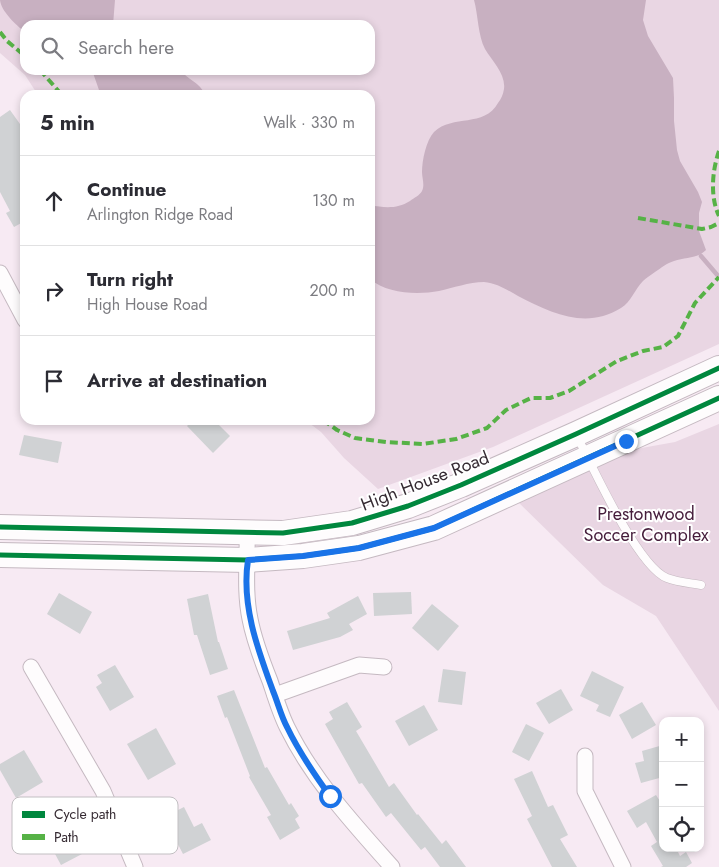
<!DOCTYPE html>
<meta charset="utf-8">
<style>
:root{--surface:#fff;--page:#f2f2f3;--text:#2b2b33;--muted:#7c7c81;--line:#e1e1e2}
body{margin:0;font-family:Jost,sans-serif;background:var(--page);color:var(--text)}
.controls{position:absolute;right:15px;bottom:15px;display:grid;overflow:hidden;border-radius:10px;box-shadow:0 2px 8px #0003}
.controls button{width:45px;height:45px;display:grid;place-items:center;padding:0;border:0;border-bottom:1px solid var(--line);background:var(--surface);color:var(--text);font:25px sans-serif}
.stop{position:absolute;width:15px;height:15px;margin:-11px;border:4px solid #1a73e8;border-radius:50%;background:#fff}
.stop.end{background:#1a73e8;border-color:#fff;box-shadow:0 1px 5px #0008}
.list{margin:0;padding:0;list-style:none}
h2{display:flex;justify-content:space-between;align-items:center;height:65px;margin:0;padding:0 20px;font-size:21px}
h2 small{font-size:16px;font-weight:400;color:var(--muted)}
.list li{display:grid;grid-template-columns:32px 1fr auto;gap:15px;align-items:center;box-sizing:border-box;height:90px;padding:0 20px;border-top:1px solid var(--line)}
.list b{display:block;font-size:19px;white-space:nowrap}
.list p{margin:0;font-size:16px;white-space:nowrap;color:var(--muted)}
.list em{font-size:16px;font-style:normal;color:var(--muted)}
.icon{flex:none;width:28px;height:28px;fill:none;stroke:currentColor;stroke-width:2;stroke-linecap:round;stroke-linejoin:round}
.map{position:relative;flex:none;width:719px;height:867px;overflow:hidden}
.search{position:absolute;background:var(--surface);box-shadow:0 2px 8px #0003;left:20px;top:20px;width:355px;height:55px;display:flex;align-items:center;gap:12px;box-sizing:border-box;padding:0 18px;border-radius:15px;color:var(--muted);font-size:19px}
.panel{position:absolute;background:var(--surface);box-shadow:0 2px 8px #0003;left:20px;top:90px;width:355px;height:335px;border-radius:15px}
.map>svg:first-child{display:block}
.green{fill:#e9d6e3;fill-rule:evenodd}
.water{fill:#c8b0c1}
.lines{fill:none;stroke-linecap:round;stroke-linejoin:round}
.stream{stroke:#c8b0c1;stroke-width:4.5}
.building{fill:#d0d2d4}
.service-casing{stroke:#c5b9c1;stroke-width:9}
.minor-casing{stroke:#c5b9c1;stroke-width:17}
.primary-casing{stroke:#c5b9c1;stroke-width:26}
.service{stroke:#fefcfd;stroke-width:8}
.minor{stroke:#fefcfd;stroke-width:15}
.primary{stroke:#fefcfd;stroke-width:24}
.quiet{stroke:#56b246;stroke-width:4;stroke-dasharray:8 4;stroke-linecap:butt}
.cycleway-casing{stroke:#fff;stroke-width:8}
.cycleway{stroke:#00873e;stroke-width:5}
.route{stroke:#1a73e8;stroke-width:6}
.labels{text-anchor:middle;stroke-width:4;stroke-linejoin:round;paint-order:stroke}
.street-label{font-size:18px;fill:#352a32;stroke:#fff}
.park-label{font-size:18px;fill:#451d3b;stroke:#fff}
.key{fill:#fff;stroke:#c2bfc2;stroke-width:1}
.key-label{font-size:14px;fill:#352a32}
</style>
<div class="map">
<svg width="719" height="867" viewBox="0 0 719 867">
<rect width="100%" height="100%" fill="#f7eaf3"/>
<g class="green">
<path d="M0 0H719V344L493 447 378 489 344 458 321 432 305 420H370V95H38L25 75 0 53ZM25 25H370V70H25Z"/>
<path d="M719 424V711L656 616 603 585 515 499 616 456 636 449 675 442Z"/>
</g>
<g class="water">
<path d="M0 0H115L113 25H25V32C16 25 1 11 0 0Z"/>
<path d="M474 0H646L643 20 648 36 673 78 674 98V121L677 150 680 161 698 192 702 202 699 213V231L706 250C697 259 685 257 674 261 667 263 661 268 655 272 651 275 646 278 643 281 635 289 631 302 621 308 586 330 551 313 518 296 507 290 497 283 484 282 469 282 453 288 439 291 418 295 387 294 370 279V205C385 208 397 209 410 201 414 198 420 195 422 191 425 185 422 178 422 172 422 160 426 141 434 132 453 114 484 128 498 103 501 99 503 95 504 89 506 74 492 61 485 49 478 36 478 14 474 0Z"/>
<path d="M92 70H180C188 80 200 82 205 95H104L99 90Z"/>
</g>
<g class="lines">
<path class="stream" d="M701 256 719 277"/>
</g>
<g class="building">
<path d="M10 110 25 131V221L14 227 6 213 10 211 0 192V117Z"/>
<path d="M193 420H214L230 436 213 453 187 426Z"/>
<path d="M24 435 62 442 58 463 19 455Z"/>
<path d="M411 592 412 614 374 616 373 593Z"/>
<path d="M59 593 92 612 80 634 47 614Z"/>
<path d="M208 594 218 642H219L228 669 210 675 197 635H194L187 599Z"/>
<path d="M358 596 367 614 349 624 353 630 340 637 293 650 287 631 330 618 327 613Z"/>
<path d="M432 604 459 626 438 651 412 628Z"/>
<path d="M115 665 134 697 110 711 96 687 102 683 97 675Z"/>
<path d="M443 669 466 672 462 705 438 702Z"/>
<path d="M592 671 624 687 610 717 596 711 599 705 580 696Z"/>
<path d="M561 689 573 710 549 724 536 703Z"/>
<path d="M234 690 265 768 267 767 289 805 291 803 299 816 295 819 300 828 280 840 267 817 271 815 249 777 250 776 227 717 225 718 217 696Z"/>
<path d="M347 702 362 727 356 731 389 787 394 783 417 815 418 814 442 844 446 840 466 867H440L425 847 421 850 391 813 386 817 362 783 359 784 325 724 333 719 329 712Z"/>
<path d="M642 702 656 725 632 739 619 715Z"/>
<path d="M424 705 438 730 409 746 395 721Z"/>
<path d="M526 724 544 733 529 761 512 752Z"/>
<path d="M156 728 176 764 148 780 127 744Z"/>
<path d="M663 745V777L641 783 635 763 644 761 642 751Z"/>
<path d="M24 750 43 782 16 798 0 770V764Z"/>
<path d="M532 771 548 807 553 805 568 835 560 839 577 867H552L527 819 532 816 514 779Z"/>
<path d="M656 795 663 806V848H676L680 856 686 852 692 863 686 867H661L663 866 651 846 657 842 646 822 637 828 627 811Z"/>
<path d="M184 807 194 827 202 823 211 840 183 854 164 817Z"/>
<path d="M61 816 82 854 61 865 41 828Z"/>
</g>
<g class="lines">
<defs>
<path id="service" d="M577 436C592 466 638 567 667 578 677 582 690 583 701 585"/>
<g id="minor">
<path d="M0 273 25 320"/>
<path d="M247 532C248 561 244 590 250 619 254 640 262 661 270 681 275 696 280 713 287 727 313 780 353 823 392 867"/>
<path d="M31 667 103 791 135 867"/>
<path d="M275 695 359 665 384 667"/>
<path d="M585 756V791L623 867"/>
</g>
<g id="primary">
<path d="M0 527 283 533 352 523 408 506 461 485 576 434 719 368"/>
<path d="M0 555 248 560 303 556 359 548 434 528 719 398"/>
</g>
</defs>
<use href="#service" class="service-casing"/>
<use href="#minor" class="minor-casing"/>
<use href="#primary" class="primary-casing"/>
<use href="#service" class="service"/>
<use href="#minor" class="minor"/>
<use href="#primary" class="primary"/>
<g class="quiet">
<path d="M0 32 7 41 25 56"/>
<path d="M40 70 62 95"/>
<path d="M719 151C712 171 710 197 719 216"/>
<path d="M638 218 702 229 711 227 719 223"/>
<path d="M323 420 337 430 355 438 386 442 423 444 456 439 487 428 506 410 531 398H550L569 391 617 361 643 351 663 347 678 336 695 303 719 277"/>
</g>
<defs>
<g id="cycleway">
<path d="M0 527 283 533 352 523 408 506 461 485 576 434 719 368"/>
<path d="M0 555 248 560 303 556 359 548 434 528 719 398"/>
</g>
</defs>
<use href="#cycleway" class="cycleway-casing"/>
<use href="#cycleway" class="cycleway"/>
</g>
<g class="lines">
<path class="route" d="M330 796C314 774 299 752 287 727 281 716 278 703 273 691 258 650 241 605 248 560L303 556 359 548 434 528 626 441"/>
</g>
<g class="labels">
<g class="street-label">
<text transform="translate(425 481) rotate(-21)" y="6">High House Road</text>
</g>
<g class="park-label">
<text x="646" y="520">Prestonwood<tspan x="646" dy="21">Soccer Complex</tspan></text>
</g>
</g>
<rect x="12" y="797" width="166" height="57" rx="8" class="key"/>
<rect x="22" y="811" width="23" height="7" fill="#00873e"/>
<rect x="22" y="834" width="23" height="6" fill="#56b246"/>
<g class="key-label">
<text x="54" y="819">Cycle path</text>
<text x="54" y="842">Path</text>
</g>
</svg>
<div class="controls">
<button>+</button>
<button>−</button>
<button><svg class="icon" aria-label="locate" viewBox="0 0 24 24"><circle cx="12" cy="12" r="6"/><path d="M12 2v4M12 18v4M2 12h4M18 12h4"/></svg></button>
</div>
<div class="stop" style="left:330px;top:796px"></div>
<div class="stop end" style="left:626px;top:441px"></div>
<div class="search"><svg class="icon" aria-label="search" viewBox="0 0 24 24"><circle cx="10" cy="10" r="6"/><path d="M15 15l6 6"/></svg>Search here</div>
<section class="panel">
<h2>5 min<small>Walk · 330 m</small></h2>
<ul class="list">
<li><svg class="icon" aria-label="ahead" viewBox="0 0 24 24"><path d="M12 20V5M6 11l6-6 6 6"/></svg><div><b>Continue</b><p>Arlington Ridge Road</p></div><em>130 m</em></li>
<li><svg class="icon" aria-label="right" viewBox="0 0 24 24"><path d="M7 20v-9h11M14 6l5 5-5 5"/></svg><div><b>Turn right</b><p>High House Road</p></div><em>200 m</em></li>
<li><svg class="icon" aria-label="arrive" viewBox="0 0 24 24"><path d="M6 21V4h12l-3 4 3 4H6"/></svg><div><b>Arrive at destination</b></div></li>
</ul>
</section>
</div>
